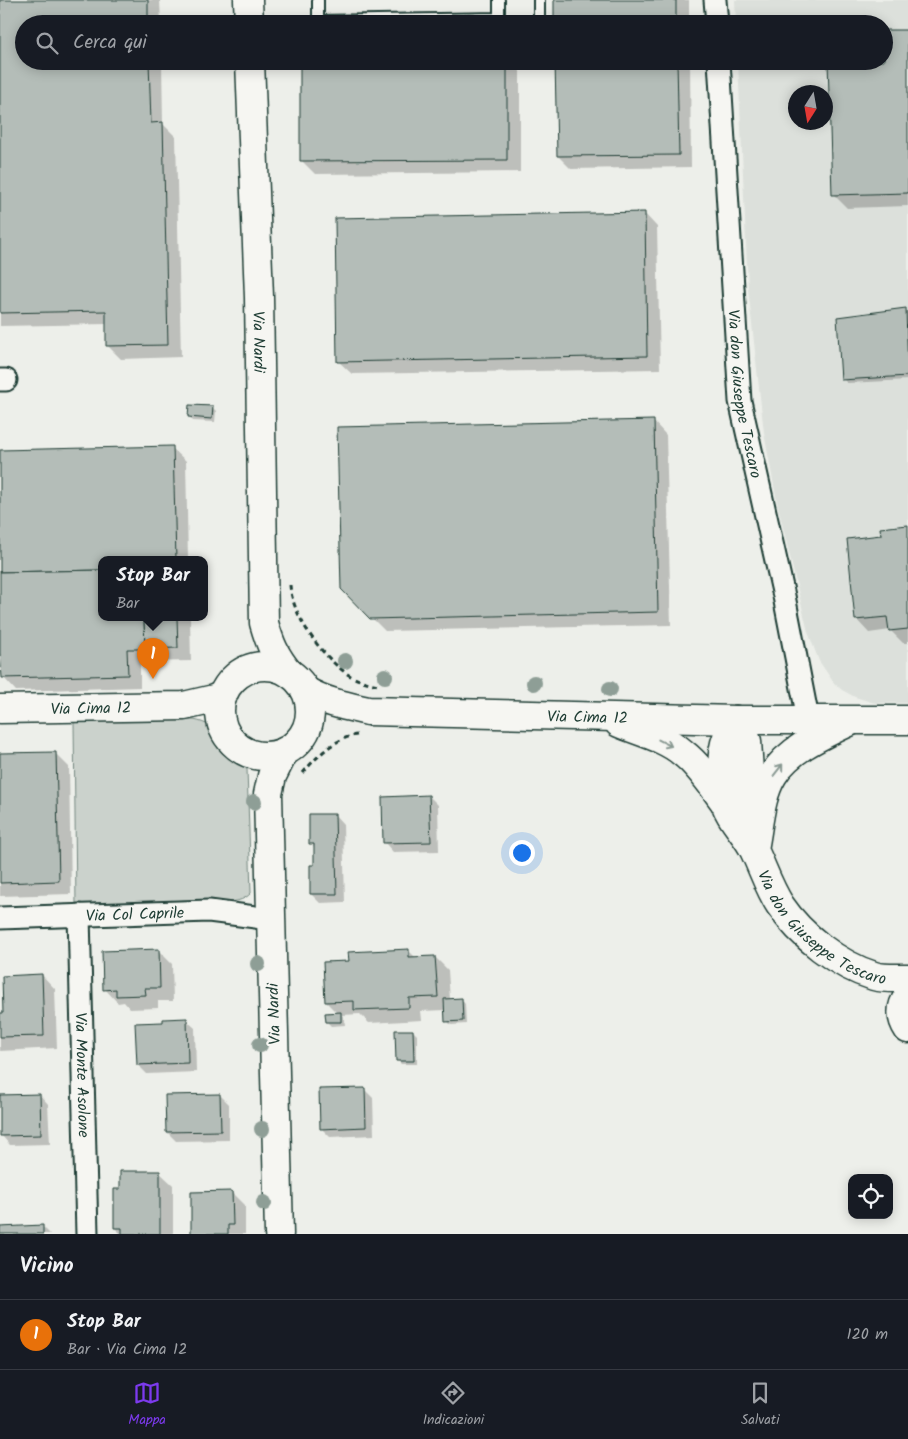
<!DOCTYPE html>
<html lang="it">
<meta charset="utf-8">
<style>
:root{--surface:#171b24;--page:#242831;--text:#f1f3f6;--muted:#9ea1a6;--line:#363941;--accent:#7c3aed}
body{margin:0;font-family:Kalam,sans-serif;background:var(--page);color:var(--text)}
.controls{position:absolute;right:15px;bottom:15px;display:grid;overflow:hidden;border-radius:10px;box-shadow:0 2px 12px #0003}
.controls button{width:45px;height:45px;display:grid;place-items:center;padding:0;border:0;border-bottom:1px solid var(--line);background:var(--surface);color:var(--text);font:25px sans-serif}
.compass{position:absolute;left:788px;top:85px;width:45px;height:45px;border-radius:50%;background:var(--surface);box-shadow:0 2px 12px #0003;rotate:191deg}
.you{position:absolute;left:521px;top:852px;width:18px;height:18px;margin:-12px;border:4px solid #fff;border-radius:50%;background:#1a73e8;box-shadow:0 0 0 8px #1a73e833}
.badge{display:grid;place-items:center;width:32px;height:32px;border-radius:50%;background:var(--accent);color:#fff;font-size:16px;font-weight:700}
.pin{position:absolute;translate:-50% -41px;filter:drop-shadow(0 1px 2px #0008)}
.pin::after{content:'';position:absolute;top:26px;width:18px;height:15px;background:inherit;clip-path:polygon(0 0,100% 0,50% 100%)}
.popup{position:absolute;left:98px;top:556px;width:110px;height:65px;box-sizing:border-box;display:grid;place-content:center;border-radius:10px;background:var(--surface);filter:drop-shadow(0 1px 4px #0005);font-size:16px;white-space:nowrap;color:var(--muted)}
.popup b{font-size:19px;color:var(--text)}
.popup::after{content:'';position:absolute;left:50%;top:100%;margin-left:-10px;border:10px solid transparent;border-top-color:var(--surface)}
.list{margin:0;padding:0;list-style:none}
h2{display:flex;justify-content:space-between;align-items:center;height:65px;margin:0;padding:0 20px;font-size:21px}
h2 small{font-size:16px;font-weight:400;color:var(--muted)}
.list li{display:grid;grid-template-columns:32px 1fr auto;gap:15px;align-items:center;box-sizing:border-box;height:70px;padding:0 20px;border-top:1px solid var(--line)}
.list b{display:block;font-size:19px;white-space:nowrap}
.list p{margin:0;font-size:16px;white-space:nowrap;color:var(--muted)}
.list em{font-size:16px;font-style:normal;color:var(--muted)}
.icon{flex:none;width:28px;height:28px;fill:none;stroke:currentColor;stroke-width:2;stroke-linecap:round;stroke-linejoin:round}
.map{position:relative;flex:none;width:908px;height:1234px;overflow:hidden}
.search{position:absolute;background:var(--surface);box-shadow:0 2px 12px #0003;left:15px;right:15px;top:15px;height:55px;display:flex;align-items:center;gap:12px;box-sizing:border-box;padding:0 18px;border-radius:28px;color:var(--muted);font-size:19px}
.sheet{height:135px;background:var(--surface)}
nav{display:flex;justify-content:space-around;align-items:center;box-sizing:border-box;height:70px;border-top:1px solid var(--line);background:var(--surface);font-size:14px;color:var(--muted)}
nav a{display:grid;justify-items:center;gap:2px}
nav .on{color:var(--accent)}
.map>svg:first-child{display:block}
.built{fill:#dce0db;fill-rule:evenodd}
.green{fill:#cbd2cc;stroke:#758880}
.shadow{fill:#0003}
.building{fill:#b4bdb8;stroke:#1f3d34}
.lines{fill:none;stroke-linecap:round;stroke-linejoin:round}
.lane-casing{stroke:#1f3d34;stroke-width:14}
.street-casing{stroke:#1f3d34;stroke-width:25}
.secondary-casing{stroke:#1f3d34;stroke-width:31}
.primary-casing{stroke:#1f3d34;stroke-width:31}
.path{stroke:#1f3d34;stroke-width:3;stroke-dasharray:5 4;stroke-linecap:butt}
.lane{stroke:#f6f6f2;stroke-width:10}
.street{stroke:#f6f6f2;stroke-width:21}
.secondary{stroke:#f6f6f2;stroke-width:28}
.primary{stroke:#f6f6f2;stroke-width:28}
.tree{fill:#8e9e96}
.oneway{stroke:#8a9a93}
.labels{text-anchor:middle;stroke-width:4.5;stroke-linejoin:round;paint-order:stroke}
.street-label{font-size:16px;fill:#1f3d34;stroke:#f6f6f2}
</style>
<div class="map">
<svg width="908" height="1234" viewBox="0 0 908 1234">
<rect width="100%" height="100%" fill="#edefea"/>
<filter id="ink" filterUnits="userSpaceOnUse"><feTurbulence type="fractalNoise" baseFrequency=".02" numOctaves="2"/><feDisplacementMap in="SourceGraphic" scale="10" xChannelSelector="R" yChannelSelector="G"/><feConvolveMatrix kernelMatrix="1 2 1 2 8 2 1 2 1" color-interpolation-filters="sRGB"/></filter>
<g filter="url(#ink)">
<path class="built" d="M735 0H908V703H875L855 697 842 690 834 683 819 661 808 632 778 507 764 433 748 288 738 61H884V24H736ZM796 92H826V122H796Z"/>
<path class="green" d="M194 720C222 726 212 738 229 754 235 760 242 762 247 769L251 893C244 901 233 902 222 903L76 905 74 722Z"/>
<g class="shadow">
<path d="M0 0H160L161 24H24V61H162L163 124 176 137 181 357 121 359 108 346 107 324 0 326Z"/>
<path d="M555 0H689V24H556Z"/>
<path d="M908 31V206L847 208 833 194 884 61Z"/>
<path d="M301 61H510L520 71V172L315 174 302 161Z"/>
<path d="M556 61H690L691 167 571 169 558 156Z"/>
<path d="M644 213 657 227 660 369 352 374 338 361Z"/>
<path d="M905 310 908 312V380L847 383 843 379Z"/>
<path d="M212 407 216 411 215 422 193 421 189 416Z"/>
<path d="M653 421 666 435 671 625 385 631 342 588Z"/>
<path d="M172 448 186 461 188 560H102V618H190L191 661 140 662V687L16 691 3 677V666H0V452Z"/>
<path d="M908 526V643H903L890 630 869 633 856 619 882 536Z"/>
<path d="M55 753 69 767 71 894 0 896V755Z"/>
<path d="M429 796 438 805 439 851 393 852 385 843Z"/>
<path d="M335 815 343 824 345 902 320 903 311 894 315 867V848L311 843Z"/>
<path d="M158 950 172 964 173 1001H158V1008L130 1009 124 1002 118 1003 105 989Z"/>
<path d="M408 950 416 958 435 957 448 970 450 1000 461 999 465 1004 466 1024 451 1025 447 1021 446 1010 421 1011 422 1020 369 1023 360 1014 342 1015 344 1018 345 1025 331 1026 327 1022 338 1014 326 1002 350 962Z"/>
<path d="M42 975 55 989 57 1048 0 1051V1014H4Z"/>
<path d="M186 1020 195 1028 196 1072 147 1074 138 1065 165 1023Z"/>
<path d="M413 1031 417 1035V1064H401L397 1060Z"/>
<path d="M364 1089 373 1098 374 1135 330 1137 321 1128Z"/>
<path d="M40 1095 48 1104 50 1144 10 1145 2 1136Z"/>
<path d="M220 1095 229 1104V1140L176 1141 167 1132Z"/>
<path d="M159 1172 173 1185V1234H121L115 1228 122 1190Z"/>
<path d="M232 1192 245 1205V1234H193Z"/>
<path d="M42 1226 50 1234H1Z"/>
</g>
<g class="building">
<path d="M0 0H148V24H24V61H149L151 123 163 122 168 345 106 346V311L0 313Z"/>
<rect x="554" y="0" width="122" height="24"/>
<path d="M884 30H908V193L832 195 828 61H884Z"/>
<path d="M300 61H507V160L300 161Z"/>
<path d="M555 61H677L679 155 557 156Z"/>
<path d="M645 212 647 356 337 362 335 218Z"/>
<path d="M906 308 908 376 841 380 837 317Z"/>
<path d="M189 405 213 406 212 419 188 417Z"/>
<path d="M654 420 658 612 370 619 341 589 337 427Z"/>
<path d="M173 446 176 560H102V570L0 572V450Z"/>
<path d="M908 525V629L889 631 887 617 855 620 847 539 881 535 880 528Z"/>
<path d="M102 570V618H144L145 649H127L128 675 2 678 0 653V572Z"/>
<path d="M144 618H177L178 648 145 649Z"/>
<path d="M56 752 59 881 0 883V753Z"/>
<path d="M429 795 431 842 383 843 382 797Z"/>
<path d="M309 814H335L337 894H310V865H314V844H309Z"/>
<path d="M159 949 160 988H145L146 995 116 996V989L103 990 102 951Z"/>
<path d="M409 949V957L435 956 438 997 409 998V1008L354 1010V1001L325 1002 323 962 349 961 348 952Z"/>
<path d="M42 974 44 1036 0 1037V1013H3L2 976Z"/>
<path d="M462 998 463 1021 445 1022 444 999Z"/>
<path d="M341 1012V1022H326L325 1013Z"/>
<path d="M187 1018 188 1063 137 1065 135 1023 163 1022V1019Z"/>
<path d="M395 1030H413L414 1061H396Z"/>
<path d="M365 1088 366 1127 320 1129 319 1089Z"/>
<path d="M40 1094 41 1135 0 1136V1095Z"/>
<path d="M220 1094 221 1131 166 1132 165 1095Z"/>
<path d="M120 1171H160V1234H122V1228H114V1189H120Z"/>
<path d="M232 1191 233 1225H228V1234H191V1192Z"/>
<path d="M43 1225V1234H0V1227Z"/>
</g>
<g class="lines">
<defs>
<g id="lane">
<path d="M318 0V21L499 18V0"/>
<path d="M539 0V24"/>
</g>
<g id="street">
<path d="M715 0 717 24"/>
<path id="s1" d="M719 61 740 401 784 596 808 719"/>
<path d="M0 380H6"/>
<path id="s2" d="M79 915 87 1234"/>
<path id="s3" d="M0 918 209 911 270 919"/>
</g>
<g id="secondary">
<path d="M248 0 249 24"/>
<path id="s4" d="M250 61 259 297 264 623C270 644 275 656 289 673"/>
<circle cx="265" cy="711" r="45"/>
<path id="s5" d="M306 691C325 702 346 706 368 711L736 720"/>
<path id="s6" d="M0 709 184 706 214 699 223 695"/>
<path d="M619 723C640 732 666 738 683 753 700 766 713 787 726 804"/>
<path d="M908 997C900 1007 901 1019 908 1029"/>
<path d="M279 1234 268 794 272 776 284 752"/>
</g>
<g id="primary">
<path id="s7" d="M736 720C721 743 721 759 724 786 724 792 724 799 726 805 731 820 747 835 754 850 763 869 769 888 780 905 801 936 838 965 874 976 884 979 897 978 908 978"/>
<path d="M736 720H908"/>
<path d="M736 720 747 741 752 818"/>
<path d="M754 849C759 825 760 796 773 775 790 748 824 734 851 721"/>
</g>
</defs>
<use href="#lane" class="lane-casing"/>
<use href="#street" class="street-casing"/>
<use href="#secondary" class="secondary-casing"/>
<use href="#primary" class="primary-casing"/>
<g class="path">
<path d="M290 585C292 616 323 658 349 675 357 680 369 683 378 685"/>
<path d="M303 773C317 756 335 738 357 735"/>
</g>
<use href="#lane" class="lane"/>
<use href="#street" class="street"/>
<use href="#secondary" class="secondary"/>
<use href="#primary" class="primary"/>
</g>
<g class="tree">
<circle cx="345" cy="661" r="8"/>
<circle cx="385" cy="676" r="8"/>
<circle cx="534" cy="683" r="8"/>
<circle cx="610" cy="689" r="8"/>
<circle cx="254" cy="802" r="8"/>
<circle cx="258" cy="964" r="8"/>
<circle cx="260" cy="1045" r="8"/>
<circle cx="262" cy="1129" r="8"/>
<circle cx="264" cy="1203" r="8"/>
</g>
<defs><path id="oneway-shaft" d="M-6 0H5M1.5-3L5.5 0L1.5 3" fill="none" stroke-width="1.6" stroke-linecap="round" stroke-linejoin="round" transform="scale(1.25)"/></defs>
<g class="oneway">
<use href="#oneway-shaft" transform="translate(665 743) rotate(27)"/>
<use href="#oneway-shaft" transform="translate(778 770) rotate(-52)"/>
</g>
</g>
<g class="labels">
<g class="street-label">
<text dy="6" stroke="none"><textPath href="#s4" startOffset="281">Via Nardi</textPath></text>
<text dy="6" stroke="none"><textPath href="#s1" startOffset="334">Via don Giuseppe Tescaro</textPath></text>
<text dy="6" stroke="none"><textPath href="#s6" startOffset="91">Via Cima 12</textPath></text>
<text dy="6" stroke="none"><textPath href="#s5" startOffset="285">Via Cima 12</textPath></text>
<text dy="6" stroke="none"><textPath href="#s3" startOffset="135">Via Col Caprile</textPath></text>
<text dy="6" stroke="none"><textPath href="#s7" startOffset="249">Via don Giuseppe Tescaro</textPath></text>
<text transform="translate(273 1014) rotate(-92)" y="6">Via Nardi</text>
<text dy="6" stroke="none"><textPath href="#s2" startOffset="160">Via Monte Asolone</textPath></text>
</g>
</g>
</svg>
<div class="controls">
<button><svg class="icon" aria-label="locate" viewBox="0 0 24 24"><circle cx="12" cy="12" r="6"/><path d="M12 2v4M12 18v4M2 12h4M18 12h4"/></svg></button>
</div>
<svg class="compass" viewBox="-18 -18 36 36"><path d="M0-13l5 13h-10z" fill="#e53935"/><path d="M0 13l5-13h-10z" fill="#9ea1a6"/></svg>
<div class="you"></div>
<div class="pin badge" style="left:153px;top:679px;background:#e8710a">1</div>
<div class="popup"><b>Stop Bar</b>Bar</div>
<div class="search"><svg class="icon" aria-label="search" viewBox="0 0 24 24"><circle cx="10" cy="10" r="6"/><path d="M15 15l6 6"/></svg>Cerca qui</div>
</div>
<section class="sheet">
<h2>Vicino<small></small></h2>
<ul class="list">
<li><span class="badge" style="background:#e8710a">1</span><div><b>Stop Bar</b><p>Bar · Via Cima 12</p></div><em>120 m</em></li>
</ul>
</section>
<nav>
<a class="on"><svg class="icon" aria-label="map" viewBox="0 0 24 24"><path d="M3 6l6-2 6 2 6-2v14l-6 2-6-2-6 2zM9 4v14M15 6v14"/></svg>Mappa</a>
<a><svg class="icon" aria-label="directions" viewBox="0 0 24 24"><path d="M12 3l9 9-9 9-9-9zM9 14v-3h6M13 9l2 2-2 2"/></svg>Indicazioni</a>
<a><svg class="icon" aria-label="saved" viewBox="0 0 24 24"><path d="M7 4h10v16l-5-4-5 4z"/></svg>Salvati</a>
</nav>
